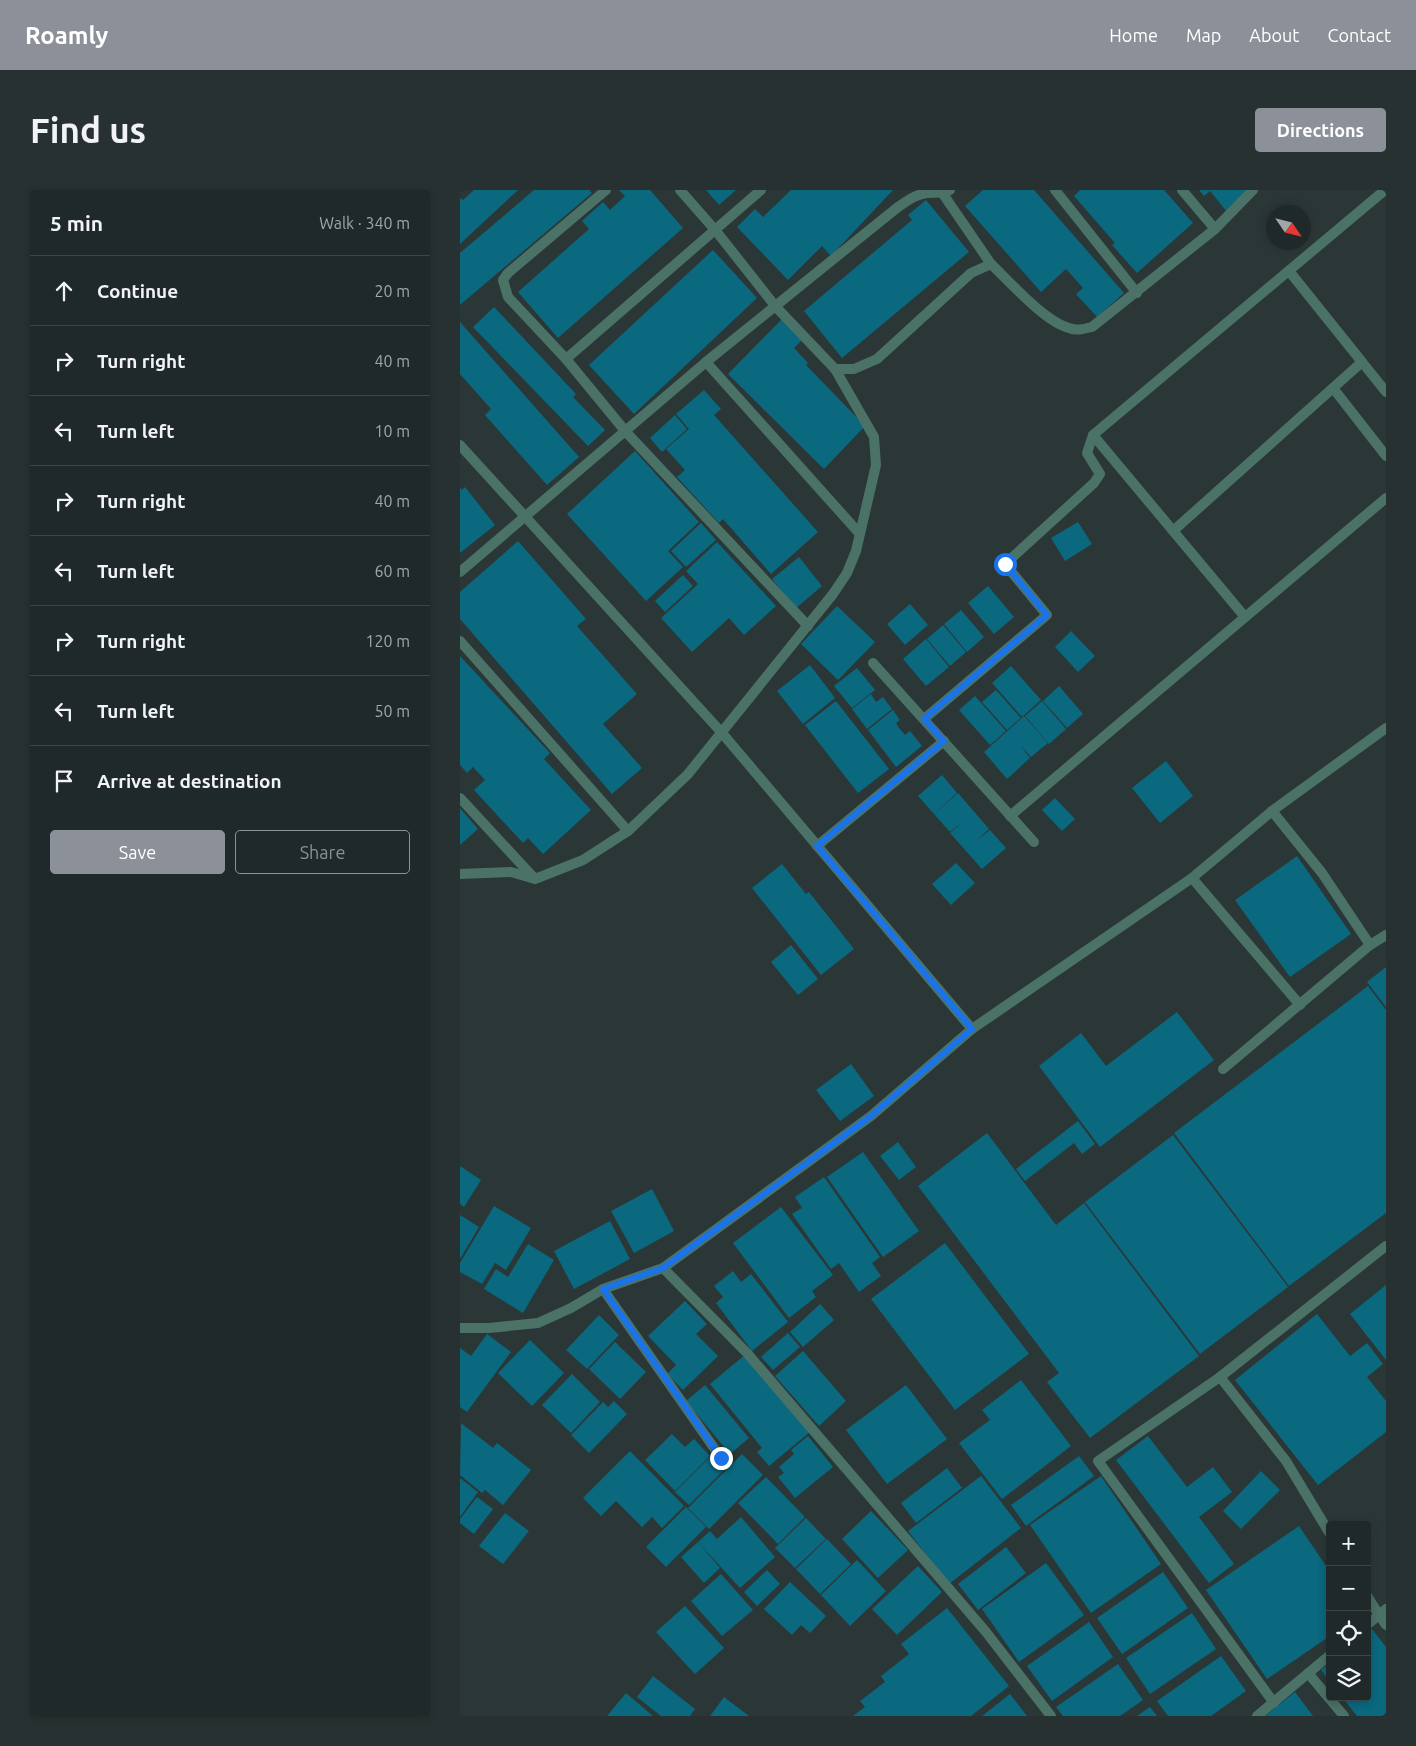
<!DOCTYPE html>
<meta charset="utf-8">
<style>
:root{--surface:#202929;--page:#283131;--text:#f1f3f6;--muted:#a2a6a8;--line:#3d4546;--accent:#8c9099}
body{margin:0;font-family:Ubuntu,sans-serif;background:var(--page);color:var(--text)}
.controls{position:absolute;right:15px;bottom:15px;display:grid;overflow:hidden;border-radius:5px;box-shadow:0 2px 8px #0003}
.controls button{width:45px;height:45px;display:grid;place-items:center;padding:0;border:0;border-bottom:1px solid var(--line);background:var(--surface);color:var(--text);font:25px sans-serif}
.compass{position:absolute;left:806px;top:15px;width:45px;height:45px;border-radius:50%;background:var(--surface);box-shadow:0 2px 8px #0003;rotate:125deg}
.stop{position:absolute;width:15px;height:15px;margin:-11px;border:4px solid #1a73e8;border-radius:50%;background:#fff}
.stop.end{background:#1a73e8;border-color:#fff;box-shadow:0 1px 5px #0008}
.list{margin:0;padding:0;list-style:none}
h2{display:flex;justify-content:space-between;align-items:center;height:65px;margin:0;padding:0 20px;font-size:21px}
h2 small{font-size:16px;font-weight:400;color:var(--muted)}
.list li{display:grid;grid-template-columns:32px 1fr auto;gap:15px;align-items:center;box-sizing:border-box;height:70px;padding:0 20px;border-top:1px solid var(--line)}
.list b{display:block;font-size:19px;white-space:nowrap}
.list em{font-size:16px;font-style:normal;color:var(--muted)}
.actions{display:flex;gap:10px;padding:15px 20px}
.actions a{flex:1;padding:11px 0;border:1px solid var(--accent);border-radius:5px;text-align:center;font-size:18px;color:var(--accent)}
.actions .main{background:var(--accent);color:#fff}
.icon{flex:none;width:28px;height:28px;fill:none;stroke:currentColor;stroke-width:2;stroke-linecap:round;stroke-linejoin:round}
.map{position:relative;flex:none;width:926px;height:1526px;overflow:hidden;border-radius:5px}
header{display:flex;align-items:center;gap:30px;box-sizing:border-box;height:70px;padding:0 25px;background:var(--accent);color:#fff}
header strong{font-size:24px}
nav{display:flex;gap:28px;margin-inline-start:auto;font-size:18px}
.intro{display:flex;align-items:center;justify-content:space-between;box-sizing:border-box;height:120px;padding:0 30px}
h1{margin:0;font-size:35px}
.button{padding:12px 22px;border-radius:5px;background:var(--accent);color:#fff;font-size:18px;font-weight:700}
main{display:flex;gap:30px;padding:0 30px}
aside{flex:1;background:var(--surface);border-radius:5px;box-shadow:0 2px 8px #0003}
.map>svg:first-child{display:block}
.building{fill:#0a687f}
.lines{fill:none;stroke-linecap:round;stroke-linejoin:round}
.service{stroke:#4b7267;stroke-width:10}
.minor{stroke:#4b7267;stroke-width:10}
.route{stroke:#1a73e8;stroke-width:6}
</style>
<header>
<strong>Roamly</strong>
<nav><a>Home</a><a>Map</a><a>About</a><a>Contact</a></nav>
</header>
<div class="intro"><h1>Find us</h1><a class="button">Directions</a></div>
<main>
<aside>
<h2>5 min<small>Walk · 340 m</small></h2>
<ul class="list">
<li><svg class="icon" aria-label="ahead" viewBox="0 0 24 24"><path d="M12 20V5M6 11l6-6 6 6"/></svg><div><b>Continue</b></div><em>20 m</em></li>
<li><svg class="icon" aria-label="right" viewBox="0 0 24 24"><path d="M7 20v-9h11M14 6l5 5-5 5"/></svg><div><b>Turn right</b></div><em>40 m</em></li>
<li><svg class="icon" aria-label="left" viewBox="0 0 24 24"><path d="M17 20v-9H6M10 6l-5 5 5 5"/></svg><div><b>Turn left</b></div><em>10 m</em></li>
<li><svg class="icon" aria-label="right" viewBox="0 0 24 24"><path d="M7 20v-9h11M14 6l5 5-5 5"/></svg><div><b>Turn right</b></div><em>40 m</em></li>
<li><svg class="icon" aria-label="left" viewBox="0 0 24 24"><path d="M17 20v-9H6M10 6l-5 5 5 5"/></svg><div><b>Turn left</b></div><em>60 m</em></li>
<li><svg class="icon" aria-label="right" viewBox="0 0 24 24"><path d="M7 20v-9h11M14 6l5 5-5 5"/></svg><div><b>Turn right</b></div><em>120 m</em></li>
<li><svg class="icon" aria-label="left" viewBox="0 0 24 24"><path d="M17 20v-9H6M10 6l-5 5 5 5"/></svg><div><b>Turn left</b></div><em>50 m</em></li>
<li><svg class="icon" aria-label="arrive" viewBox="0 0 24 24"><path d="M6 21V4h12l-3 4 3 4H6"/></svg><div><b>Arrive at destination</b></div></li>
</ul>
<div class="actions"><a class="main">Save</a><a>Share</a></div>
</aside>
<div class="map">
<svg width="926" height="1526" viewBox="0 0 926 1526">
<rect width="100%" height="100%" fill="#2b3737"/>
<g class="building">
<path d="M14 0H58L0 54V8L3 10Z"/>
<path d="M74 0H129L132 3 0 115V63Z"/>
<path d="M159 0H190L223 38 98 148 58 102 129 39 122 31 143 12 150 20 165 6Z"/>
<path d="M246 0H276L259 15Z"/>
<path d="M331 0H433L371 66 362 56 328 90 277 37 295 19 303 27Z"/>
<path d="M523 0H574L664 103 637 127 616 104 623 98 606 79 581 102 505 16Z"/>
<path d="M620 0H704L733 33 677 83 652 55 655 53 614 6Z"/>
<path d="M739 0H792L767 22 750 1 744 6Z"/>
<path d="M466 10 509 62 382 168 344 121 452 30 448 25Z"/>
<path d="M253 60 297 108 174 224 129 175Z"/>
<path d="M34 117 116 204 113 207 145 240 128 256 13 137Z"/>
<path d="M322 129 343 149 334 158 348 173 346 175 405 236 364 279 268 184Z"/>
<path d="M0 132 119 267 87 295 25 225 31 219 0 184Z"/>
<path d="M244 200 261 219 254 225 358 342 311 384 263 329 259 333 217 287 225 280 206 259 229 239 216 224Z"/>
<path d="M215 225 227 239 202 262 190 248Z"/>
<path d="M175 261 239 332 208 361 223 377 186 411 107 324Z"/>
<path d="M0 297 2 300 5 297 35 335 0 363Z"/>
<path d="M618 332 632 354 605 371 591 348Z"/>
<path d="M241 333 256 350 226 377 211 361Z"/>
<path d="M58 351 126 429 117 436 177 504 143 534 182 578 152 604 0 429V402Z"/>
<path d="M257 352 316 416 284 445 269 428 232 462 201 428 238 394 226 381Z"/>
<path d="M339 367 362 396 336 418 312 389Z"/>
<path d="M223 385 233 396 205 422 195 411Z"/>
<path d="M528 396 554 427 534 444 508 413Z"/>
<path d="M450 414 468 435 445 455 427 434Z"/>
<path d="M377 416 415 452 378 490 341 454Z"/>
<path d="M501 420 524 447 507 462 484 434Z"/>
<path d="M483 435 506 462 490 476 467 449Z"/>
<path d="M611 441 635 466 618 482 595 457Z"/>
<path d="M466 449 489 477 466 496 443 469Z"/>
<path d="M0 466 90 563 84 569 131 620 83 664 68 648 63 653 14 600 25 590 13 577 7 583 0 575Z"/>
<path d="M350 475 375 508 343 534 317 501Z"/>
<path d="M551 476 581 510 562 527 532 493Z"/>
<path d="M397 478 415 500 392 518 374 496Z"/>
<path d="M599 496 623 524 607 538 583 511Z"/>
<path d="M536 500 561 528 547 540 522 512Z"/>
<path d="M411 504 416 512 423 507 432 519 407 539 392 519Z"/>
<path d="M515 506 546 541 530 555 499 520Z"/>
<path d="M376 511 429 579 398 603 345 535Z"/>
<path d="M582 511 606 539 589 554 565 526Z"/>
<path d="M433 520 440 530 436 533 439 538 445 545 450 541 462 556 436 577 408 540Z"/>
<path d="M564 526 588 553 571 567 560 555 570 568 547 589 524 562Z"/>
<path d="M706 571 733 606 700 633 672 598Z"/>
<path d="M482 585 497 603 474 624 458 606Z"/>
<path d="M498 603 529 639 516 651 530 640 546 658 522 679 490 643 504 631 490 642 474 624Z"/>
<path d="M595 608 615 629 602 641 582 620Z"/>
<path d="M0 618 18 639 0 655Z"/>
<path d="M837 666 891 744 830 787 775 710Z"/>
<path d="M496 673 515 693 491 715 472 694Z"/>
<path d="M322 674 346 704 349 702 394 759 361 785 292 698Z"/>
<path d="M331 755 358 789 338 805 311 772Z"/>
<path d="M926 777V817L907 792Z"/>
<path d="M908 796 926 820V1023L829 1096 714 943Z"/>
<path d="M717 822 754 870 640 957 579 876 621 843 646 876Z"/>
<path d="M391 874 414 906 380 931 356 900Z"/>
<path d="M618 931 635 954 622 964 614 953 565 991 556 979Z"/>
<path d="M527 943 596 1035 624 1013 739 1166 630 1248 587 1192 599 1183 458 996Z"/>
<path d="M713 945 828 1097 740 1164 625 1012Z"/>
<path d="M438 952 456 977 439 990 420 966Z"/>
<path d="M403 962 459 1041 423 1067 367 987Z"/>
<path d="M0 976 21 990 4 1017 0 1014Z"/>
<path d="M364 987 420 1067 412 1073 421 1086 399 1102 379 1073 371 1079 332 1024 342 1018 335 1007Z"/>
<path d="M192 999 214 1041 174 1063 151 1021Z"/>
<path d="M34 1016 71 1038 46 1080 35 1073 22 1094 0 1082V1073Z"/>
<path d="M321 1017 373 1085 352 1101 356 1107 329 1128 273 1053Z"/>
<path d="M0 1025 19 1037 0 1069Z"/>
<path d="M150 1031 170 1069 114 1099 94 1061Z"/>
<path d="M485 1053 569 1164 495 1220 411 1109Z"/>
<path d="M68 1054 94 1070 63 1123 24 1099 36 1079 48 1087Z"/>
<path d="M273 1081 281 1092 291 1084 328 1132 292 1161 256 1113 263 1107 254 1096Z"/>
<path d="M926 1095V1170L890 1124Z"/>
<path d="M225 1111 247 1134 236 1144 258 1166 223 1200 207 1184 216 1175 188 1146Z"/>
<path d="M360 1114 374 1130 343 1157 330 1142Z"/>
<path d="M857 1124 890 1166 907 1153 923 1174 907 1187 926 1211V1242L858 1295 775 1190Z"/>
<path d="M139 1125 159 1145 127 1179 106 1160Z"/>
<path d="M328 1143 340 1157 313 1180 301 1167Z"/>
<path d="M27 1144 51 1162 7 1222 0 1217V1158L11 1166Z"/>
<path d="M70 1150 104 1183 72 1216 38 1183Z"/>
<path d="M155 1152 186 1182 160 1209 129 1179Z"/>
<path d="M343 1161 386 1211 359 1236 315 1186Z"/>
<path d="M286 1164 350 1242 309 1276 297 1262 302 1258 250 1194Z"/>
<path d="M112 1184 140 1212 111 1243 82 1215Z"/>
<path d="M561 1190 611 1256 542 1309 499 1253 530 1230 522 1220Z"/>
<path d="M245 1195 289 1248 270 1264 226 1211Z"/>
<path d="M446 1195 487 1249 427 1294 386 1240Z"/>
<path d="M154 1211 167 1224 129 1263 111 1245 143 1212 148 1217Z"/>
<path d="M1 1233 33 1258 37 1253 71 1280 43 1315 25 1300 22 1303 0 1285Z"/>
<path d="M212 1244 225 1257 234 1249 250 1266 215 1301 185 1270Z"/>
<path d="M348 1246 373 1277 335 1308 318 1287 324 1283 319 1277 334 1264 331 1260Z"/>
<path d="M688 1246 727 1297 753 1277 772 1302 739 1327 774 1374 749 1393 656 1270Z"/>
<path d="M170 1261 224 1316 202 1338 192 1327 182 1337 156 1311 141 1326 123 1308Z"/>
<path d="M282 1264 303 1285 249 1339 228 1318Z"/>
<path d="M251 1266 264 1280 229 1315 215 1302Z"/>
<path d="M619 1266 634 1286 566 1336 551 1315Z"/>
<path d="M487 1278 502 1298 456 1333 441 1313Z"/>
<path d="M801 1281 820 1300 781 1339 763 1321Z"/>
<path d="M521 1286 561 1338 489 1394 448 1341Z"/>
<path d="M641 1286 701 1374 631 1423 570 1335Z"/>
<path d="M306 1287 345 1327 318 1354 278 1313Z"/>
<path d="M0 1288 18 1302 0 1327Z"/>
<path d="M17 1307 33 1319 14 1344 0 1333V1329Z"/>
<path d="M226 1317 246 1337 206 1377 186 1357Z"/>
<path d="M411 1321 448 1360 418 1388 382 1349Z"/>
<path d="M45 1323 69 1341 43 1374 19 1356Z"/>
<path d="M281 1327 315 1367 280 1398 238 1352 250 1341 257 1349Z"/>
<path d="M346 1328 366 1349 335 1378 315 1358Z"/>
<path d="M839 1336 870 1382V1446L807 1489 746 1400Z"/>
<path d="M367 1349 391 1374 360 1404 336 1379Z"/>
<path d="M238 1352 260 1378 244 1393 221 1367Z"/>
<path d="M546 1357 566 1383 518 1420 498 1394Z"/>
<path d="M397 1370 426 1401 390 1436 361 1405Z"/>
<path d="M586 1373 624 1425 559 1472 522 1419Z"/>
<path d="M458 1376 482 1402 437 1445 412 1419Z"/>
<path d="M307 1380 320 1394 297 1416 284 1402Z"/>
<path d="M703 1382 728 1418 662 1464 637 1428Z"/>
<path d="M261 1384 293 1420 262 1446 231 1411Z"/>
<path d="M330 1392 366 1426 350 1443 341 1435 332 1445 304 1419Z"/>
<path d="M225 1416 264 1458 235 1484 196 1442Z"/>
<path d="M487 1418 549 1496 511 1526H393L405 1517 400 1511 425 1492 421 1486 449 1464 441 1454Z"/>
<path d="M732 1423 756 1459 690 1504 666 1468Z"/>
<path d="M629 1432 653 1467 592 1511 567 1476Z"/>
<path d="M912 1439 926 1457V1526H897L882 1507H907V1443Z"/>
<path d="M761 1466 786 1501 751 1526H708L697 1511Z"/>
<path d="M870 1473V1492L861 1480Z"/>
<path d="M658 1474 683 1510 660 1526H603L596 1517Z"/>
<path d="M193 1486 235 1519 230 1526H201L177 1507Z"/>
<path d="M835 1502 853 1526H805Z"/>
<path d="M166 1503 193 1526H147Z"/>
<path d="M550 1504 567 1526H522Z"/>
<path d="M264 1507 289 1526H250Z"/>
<path d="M690 1517 697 1526H677Z"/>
</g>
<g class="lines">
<g class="service">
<path d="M812 621 862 683 910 755 926 745"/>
<path d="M732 688 840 815"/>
<path d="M763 879 910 755"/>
<path d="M203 1078 287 1163 526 1442 591 1526"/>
<path d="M760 1187 826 1271 870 1344"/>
<path d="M907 1406 919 1425 926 1419"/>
<path d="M907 1435 919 1425 926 1435"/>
<path d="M848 1483 884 1526"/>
<path d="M814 1513 638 1271 760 1187 926 1056"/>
<path d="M797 1526 870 1465"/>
</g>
<g class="minor">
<path d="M146 0 48 83 43 90 48 107 106 169 166 242 348 436"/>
<path d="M220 0 256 41 316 117 375 179"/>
<path d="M595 0 677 103"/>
<path d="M722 0 755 39"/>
<path d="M483 4 531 74"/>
<path d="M106 169 301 0"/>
<path d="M246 172 399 343"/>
<path d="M902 172 926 202"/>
<path d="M873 198 926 266"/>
<path d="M633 245 785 427"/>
<path d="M0 255 262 543 512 839"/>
<path d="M713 341 902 172 829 81"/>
<path d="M0 382 246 172 438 17C447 11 456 4 467 3 476 2 482 4 490 0"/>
<path d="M0 451 168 641"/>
<path d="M413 473 574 652"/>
<path d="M464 529 587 425 545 374 634 293 640 284 627 263 633 245 925 0"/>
<path d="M0 608 74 688"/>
<path d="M550 626 926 308"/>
<path d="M357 656 484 551"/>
<path d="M0 684 51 682 75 689 123 670 168 641 228 584 373 404 387 383 396 361 416 275 414 247 375 179H394L417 169 511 83 531 74C550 92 585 132 609 138 617 141 624 139 632 137L755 39 793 0"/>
<path d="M143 1099 261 1268"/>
<path d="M0 1138H29L78 1133 111 1118 143 1099 203 1078 411 926 512 839 732 688 812 621 926 538"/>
</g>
</g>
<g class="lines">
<path class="route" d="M261 1268 143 1099 203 1078 411 926 512 839 357 656 484 551 464 529 587 425 545 374"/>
</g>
</svg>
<div class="controls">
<button>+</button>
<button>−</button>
<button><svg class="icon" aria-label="locate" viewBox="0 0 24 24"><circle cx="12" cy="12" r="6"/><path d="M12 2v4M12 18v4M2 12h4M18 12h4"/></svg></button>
<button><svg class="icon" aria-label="layers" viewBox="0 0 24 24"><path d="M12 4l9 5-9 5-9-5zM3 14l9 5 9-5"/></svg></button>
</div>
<svg class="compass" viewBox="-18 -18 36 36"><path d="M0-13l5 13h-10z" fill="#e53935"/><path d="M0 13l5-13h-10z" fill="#a2a6a8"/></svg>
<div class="stop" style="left:545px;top:374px"></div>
<div class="stop end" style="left:261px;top:1268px"></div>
</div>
</main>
